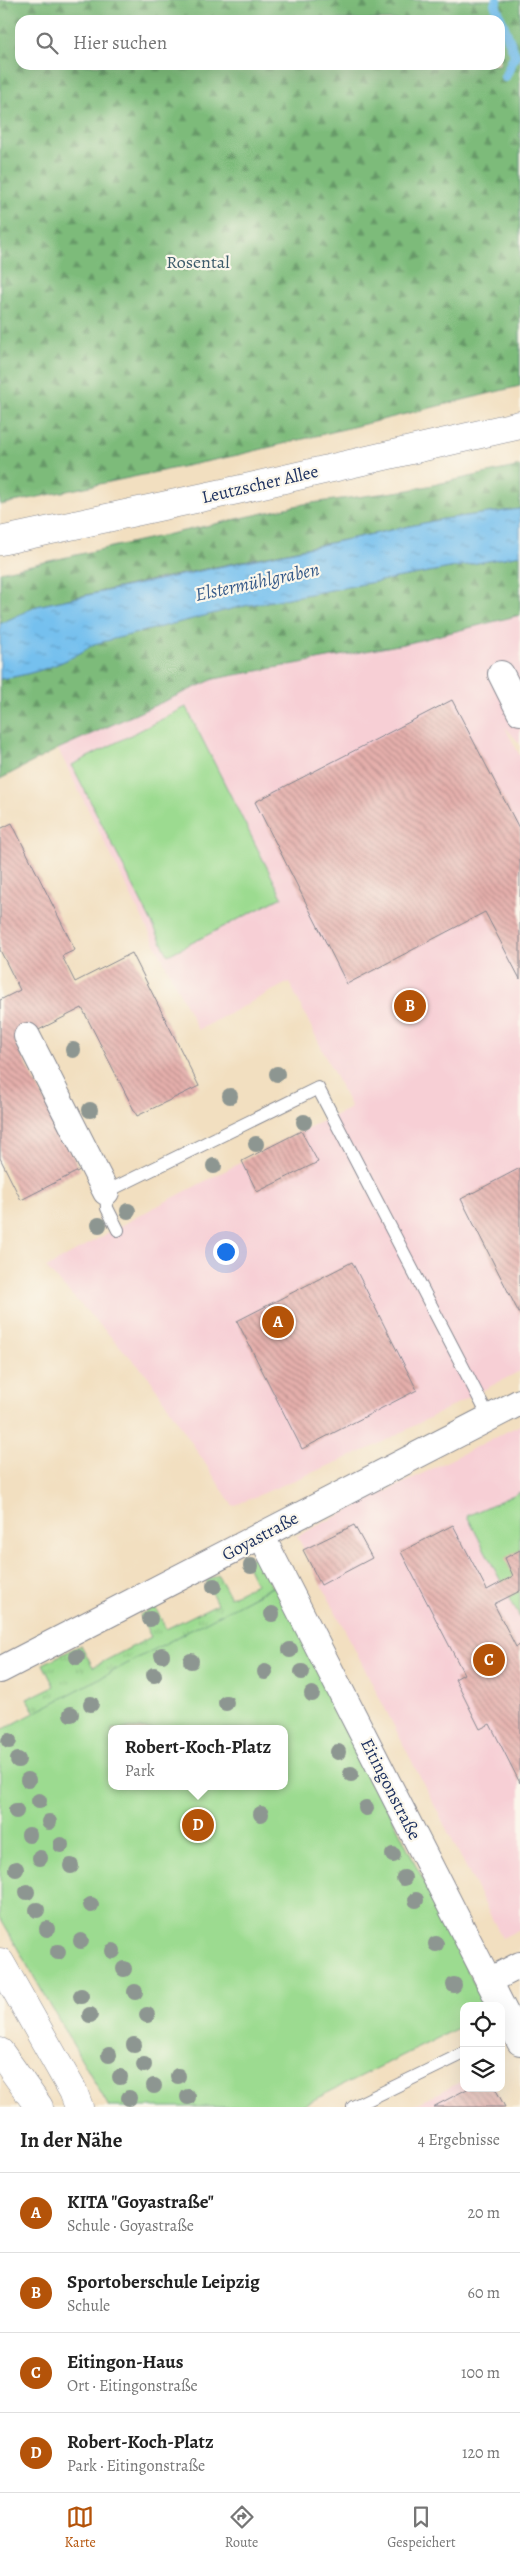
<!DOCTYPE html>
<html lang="de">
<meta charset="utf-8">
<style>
:root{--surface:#fff;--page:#f6f6f6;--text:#222;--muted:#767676;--line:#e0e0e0;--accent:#b45309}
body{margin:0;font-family:Alegreya,serif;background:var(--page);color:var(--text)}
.controls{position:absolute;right:15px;bottom:15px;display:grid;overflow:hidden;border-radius:10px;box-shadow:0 5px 20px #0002}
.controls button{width:45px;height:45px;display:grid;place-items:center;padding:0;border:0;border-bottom:1px solid var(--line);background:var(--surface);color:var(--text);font:25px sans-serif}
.you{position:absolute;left:225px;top:1251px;width:18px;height:18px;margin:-12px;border:4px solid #fff;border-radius:50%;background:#1a73e8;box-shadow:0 0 0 8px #1a73e833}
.badge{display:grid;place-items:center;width:32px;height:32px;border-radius:50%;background:var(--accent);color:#fff;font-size:16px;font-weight:700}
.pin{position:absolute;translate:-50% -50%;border:2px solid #fff;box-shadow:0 1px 5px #0006}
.popup{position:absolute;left:108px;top:1725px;width:180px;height:65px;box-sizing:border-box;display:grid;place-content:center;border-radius:10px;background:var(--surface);filter:drop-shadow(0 1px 4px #0005);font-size:16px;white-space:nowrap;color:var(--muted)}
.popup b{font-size:19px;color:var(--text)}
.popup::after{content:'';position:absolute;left:50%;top:100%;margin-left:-10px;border:10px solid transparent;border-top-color:var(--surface)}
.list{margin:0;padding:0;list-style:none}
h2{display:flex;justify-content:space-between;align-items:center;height:65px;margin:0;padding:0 20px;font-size:21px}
h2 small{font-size:16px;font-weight:400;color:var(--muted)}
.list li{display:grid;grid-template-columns:32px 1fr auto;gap:15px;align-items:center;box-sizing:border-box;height:80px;padding:0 20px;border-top:1px solid var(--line)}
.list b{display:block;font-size:19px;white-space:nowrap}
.list p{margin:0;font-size:16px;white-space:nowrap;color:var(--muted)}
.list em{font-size:16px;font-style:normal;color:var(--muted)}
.icon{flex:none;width:28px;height:28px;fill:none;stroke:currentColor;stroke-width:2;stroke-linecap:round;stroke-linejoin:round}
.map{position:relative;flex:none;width:520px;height:2107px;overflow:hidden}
.search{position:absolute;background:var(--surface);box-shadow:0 5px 20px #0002;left:15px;right:15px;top:15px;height:55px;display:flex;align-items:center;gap:12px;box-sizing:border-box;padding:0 18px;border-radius:15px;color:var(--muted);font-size:19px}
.sheet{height:385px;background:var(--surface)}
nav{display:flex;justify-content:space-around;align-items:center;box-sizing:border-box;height:70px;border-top:1px solid var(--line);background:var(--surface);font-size:14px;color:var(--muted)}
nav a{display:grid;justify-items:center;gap:2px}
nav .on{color:var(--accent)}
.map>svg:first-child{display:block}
.built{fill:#f7cfd5}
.grass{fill:url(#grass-tufts);stroke:#5c8577}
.forest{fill:url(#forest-firs);stroke:#4c756c;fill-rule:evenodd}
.park{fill:#9cdb90;stroke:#5c8577;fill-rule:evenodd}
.water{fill:url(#water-ripples);stroke:#4878a6}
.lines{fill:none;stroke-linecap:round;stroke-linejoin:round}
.stream{stroke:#75c0ee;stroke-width:10}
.building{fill:url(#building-back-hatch)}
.lane-casing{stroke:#86878f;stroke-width:14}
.street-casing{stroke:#86878f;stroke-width:28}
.secondary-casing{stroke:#86878f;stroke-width:29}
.lane{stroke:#fff;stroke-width:12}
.street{stroke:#fff;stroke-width:26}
.secondary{stroke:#fff;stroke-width:28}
.tree{fill:#8d9691}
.labels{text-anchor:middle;stroke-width:4.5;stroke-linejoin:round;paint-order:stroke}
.park-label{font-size:18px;fill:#3b5a6a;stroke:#fbf7ec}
.street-label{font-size:18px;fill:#1b2f5e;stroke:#fbf7ec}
.water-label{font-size:19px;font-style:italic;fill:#365a89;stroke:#fbf7ec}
</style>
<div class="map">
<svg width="520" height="2107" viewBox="0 0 520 2107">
<defs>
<pattern id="grass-tufts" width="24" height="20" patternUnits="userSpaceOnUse" patternTransform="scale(1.25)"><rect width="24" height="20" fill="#9cdb90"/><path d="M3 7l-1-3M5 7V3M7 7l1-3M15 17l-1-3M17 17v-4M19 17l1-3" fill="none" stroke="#86bc7f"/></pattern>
<pattern id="forest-firs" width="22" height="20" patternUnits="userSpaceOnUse" patternTransform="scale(1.25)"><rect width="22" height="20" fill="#7dbb7a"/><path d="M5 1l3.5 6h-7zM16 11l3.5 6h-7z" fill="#669867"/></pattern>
<pattern id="water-ripples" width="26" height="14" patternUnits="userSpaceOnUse" patternTransform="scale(1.25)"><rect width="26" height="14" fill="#75c0ee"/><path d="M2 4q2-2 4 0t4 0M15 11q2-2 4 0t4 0" fill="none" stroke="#5f9cc4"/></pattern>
<pattern id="building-back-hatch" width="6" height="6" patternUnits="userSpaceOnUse" patternTransform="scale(1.25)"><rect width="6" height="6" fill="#e5afab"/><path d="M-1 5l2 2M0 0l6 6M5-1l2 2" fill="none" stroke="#b98f8e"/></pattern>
</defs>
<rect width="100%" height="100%" fill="#fbf7ec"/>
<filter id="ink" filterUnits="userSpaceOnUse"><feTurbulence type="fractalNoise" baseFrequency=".02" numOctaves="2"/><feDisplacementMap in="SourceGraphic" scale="10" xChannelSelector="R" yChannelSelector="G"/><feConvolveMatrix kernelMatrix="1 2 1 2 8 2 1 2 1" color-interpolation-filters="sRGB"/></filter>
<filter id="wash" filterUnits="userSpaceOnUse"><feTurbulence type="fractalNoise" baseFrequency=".0096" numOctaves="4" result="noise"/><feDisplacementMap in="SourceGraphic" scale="20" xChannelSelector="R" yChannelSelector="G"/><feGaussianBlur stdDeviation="1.12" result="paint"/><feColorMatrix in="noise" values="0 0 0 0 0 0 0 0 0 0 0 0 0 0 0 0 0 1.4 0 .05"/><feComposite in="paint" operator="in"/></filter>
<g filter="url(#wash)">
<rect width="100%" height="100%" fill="#f2dfc0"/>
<g class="built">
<path d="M520 615V744L505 727 520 756V1371L373 1447 233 1506 148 1376 46 1268 140 1215 301 1131 351 1108 289 982 198 1030 58 749 214 679 409 643Z"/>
<path d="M520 1425V1929L502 1938 297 1536Z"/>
<path d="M464 2080V2088H495L505 2107H411Z"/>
</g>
<path class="grass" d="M256 1556 272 1587 254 1596 48 1736 27 1699 54 1686 43 1664 81 1645 93 1667 151 1637 140 1615 155 1607 166 1629 217 1604 206 1581 218 1575 230 1597 256 1584 245 1561Z"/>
<g class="forest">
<path d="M0 0H520V386L238 455 0 505ZM20 20H500V65H20Z"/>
<path d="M520 466V509L443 519 148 581 37 606 0 624V572L304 504 409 490Z"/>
<path d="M520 555V615L409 643 214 679 58 749 0 779V679C32 675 68 663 93 644L239 607Z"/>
</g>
<g class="park">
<path d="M186 707 282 897 168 955 72 765Z"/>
<path d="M520 1492V1618L467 1516Z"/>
<path d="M278 1584 485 2006H464V2025L299 2107H109L0 1918V1731ZM112 1729H284V1786H112Z"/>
</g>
<path class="water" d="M520 509V555L239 607 94 644C68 663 32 675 0 679V624L37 606 443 519Z"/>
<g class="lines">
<path class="stream" d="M497 0 495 4 515 55 505 77"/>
</g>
<g id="blocks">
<g class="building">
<path d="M452 700 520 830V979L485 912 347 984 255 802Z"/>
<path d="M12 823 75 950 62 956 75 982 132 953 199 1086 137 1116 82 1008 15 1042 80 1170 21 1200 0 1158V1000L20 990 0 950V829Z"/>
<path d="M301 1131 318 1162 257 1192 242 1161Z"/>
<path d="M520 1168V1315L461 1199Z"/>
<path d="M352 1262 417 1390 302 1449 237 1321Z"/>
<path d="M354 1525 372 1558 321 1585 303 1550Z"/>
<path d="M453 1525 487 1590 513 1576 505 1558 520 1550V1591L494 1604 516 1647 520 1645V1783L490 1724 480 1729 455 1679 464 1674 401 1552Z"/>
<path d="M469 2088H495L505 2107H433Z"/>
</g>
</g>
</g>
<g filter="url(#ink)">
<use href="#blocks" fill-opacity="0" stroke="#86878f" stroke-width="1"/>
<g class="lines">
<defs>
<g id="lane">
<path d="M118 1230 107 1208 106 1192 318 1088 489 1417"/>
<path d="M353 2107 464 2053"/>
</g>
<g id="street">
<path d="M501 674 520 712"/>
<path d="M27 1036 106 1192"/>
<path d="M261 1535 520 2042"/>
<path d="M0 1670 520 1402"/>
<path d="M489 1981 520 1965"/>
</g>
<g id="secondary">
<path d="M0 541 237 490 520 425"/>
<path d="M0 1962 73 2091 79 2107"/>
<path d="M0 2052 39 2107"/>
</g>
</defs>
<use href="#lane" class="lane-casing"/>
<use href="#street" class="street-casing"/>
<use href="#secondary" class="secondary-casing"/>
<use href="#lane" class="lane"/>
<use href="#street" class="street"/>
<use href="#secondary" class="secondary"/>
</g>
<g class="tree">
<circle cx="73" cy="1050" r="8"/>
<circle cx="277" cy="1074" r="8"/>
<circle cx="230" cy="1096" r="8"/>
<circle cx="90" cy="1110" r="8"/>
<circle cx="304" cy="1122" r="8"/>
<circle cx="256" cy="1144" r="8"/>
<circle cx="214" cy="1166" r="8"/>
<circle cx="128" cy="1211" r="8"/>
<circle cx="99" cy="1225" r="8"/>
<circle cx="251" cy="1566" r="8"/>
<circle cx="214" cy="1586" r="8"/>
<circle cx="272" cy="1614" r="8"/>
<circle cx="150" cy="1619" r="8"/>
<circle cx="290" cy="1650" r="8"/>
<circle cx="162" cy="1655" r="8"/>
<circle cx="77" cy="1657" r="8"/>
<circle cx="191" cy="1661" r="8"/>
<circle cx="265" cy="1672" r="8"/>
<circle cx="302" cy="1672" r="8"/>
<circle cx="154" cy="1675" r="8"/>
<circle cx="312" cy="1694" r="8"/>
<circle cx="226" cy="1703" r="8"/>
<circle cx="91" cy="1704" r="8"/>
<circle cx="71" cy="1714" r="8"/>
<circle cx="9" cy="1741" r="8"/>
<circle cx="338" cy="1752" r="8"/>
<circle cx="18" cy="1760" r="8"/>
<circle cx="351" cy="1774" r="8"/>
<circle cx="28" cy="1780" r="8"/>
<circle cx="39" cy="1801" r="8"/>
<circle cx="366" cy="1808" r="8"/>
<circle cx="16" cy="1811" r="8"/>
<circle cx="261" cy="1814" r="8"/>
<circle cx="49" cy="1822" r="8"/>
<circle cx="29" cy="1835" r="8"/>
<circle cx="61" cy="1845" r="8"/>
<circle cx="393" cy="1855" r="8"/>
<circle cx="40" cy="1858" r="8"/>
<circle cx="71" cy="1866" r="8"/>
<circle cx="16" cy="1869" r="8"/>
<circle cx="404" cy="1878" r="8"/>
<circle cx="27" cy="1892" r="8"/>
<circle cx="416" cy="1900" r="8"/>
<circle cx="91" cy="1905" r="8"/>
<circle cx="37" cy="1910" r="8"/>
<circle cx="47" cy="1929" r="8"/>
<circle cx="81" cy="1941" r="8"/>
<circle cx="436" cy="1944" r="8"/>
<circle cx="113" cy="1951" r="8"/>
<circle cx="58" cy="1952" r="8"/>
<circle cx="124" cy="1969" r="8"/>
<circle cx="454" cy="1985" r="8"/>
<circle cx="135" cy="1992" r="8"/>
<circle cx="81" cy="1996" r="8"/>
<circle cx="90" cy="2015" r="8"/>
<circle cx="147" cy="2015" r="8"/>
<circle cx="134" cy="2045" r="8"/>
<circle cx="109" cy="2055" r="8"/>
<circle cx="144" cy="2065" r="8"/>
<circle cx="178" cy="2076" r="8"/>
<circle cx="120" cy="2077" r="8"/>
<circle cx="154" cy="2086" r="8"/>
<circle cx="188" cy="2097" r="8"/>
<circle cx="129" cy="2098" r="8"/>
</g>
</g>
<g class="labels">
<g class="park-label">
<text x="198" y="268">Rosental</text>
</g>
<g class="street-label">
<text transform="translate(260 484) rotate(-13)" y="6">Leutzscher Allee</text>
<text transform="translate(260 1536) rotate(-28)" y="6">Goyastraße</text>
<text transform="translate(391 1789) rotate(63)" y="6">Eitingonstraße</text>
</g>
<g class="water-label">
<text transform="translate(257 581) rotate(-12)" y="7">Elstermühlgraben</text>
</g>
</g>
</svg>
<div class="controls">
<button><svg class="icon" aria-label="locate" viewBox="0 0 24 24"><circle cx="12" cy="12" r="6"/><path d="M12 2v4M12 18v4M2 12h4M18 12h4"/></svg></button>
<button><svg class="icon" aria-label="layers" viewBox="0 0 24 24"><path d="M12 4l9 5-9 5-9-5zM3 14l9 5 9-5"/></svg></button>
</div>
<div class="you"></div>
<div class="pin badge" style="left:278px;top:1322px">A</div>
<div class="pin badge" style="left:410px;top:1006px">B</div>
<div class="pin badge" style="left:489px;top:1660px">C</div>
<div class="pin badge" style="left:198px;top:1825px">D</div>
<div class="popup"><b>Robert-Koch-Platz</b>Park</div>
<div class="search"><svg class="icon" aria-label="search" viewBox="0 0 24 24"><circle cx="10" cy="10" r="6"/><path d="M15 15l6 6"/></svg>Hier suchen</div>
</div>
<section class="sheet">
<h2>In der Nähe<small>4 Ergebnisse</small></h2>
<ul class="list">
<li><span class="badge">A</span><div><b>KITA &quot;Goyastraße&quot;</b><p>Schule · Goyastraße</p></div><em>20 m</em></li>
<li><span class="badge">B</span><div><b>Sportoberschule Leipzig</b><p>Schule</p></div><em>60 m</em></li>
<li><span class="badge">C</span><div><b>Eitingon-Haus</b><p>Ort · Eitingonstraße</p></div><em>100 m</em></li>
<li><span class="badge">D</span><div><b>Robert-Koch-Platz</b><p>Park · Eitingonstraße</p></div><em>120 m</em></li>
</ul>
</section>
<nav>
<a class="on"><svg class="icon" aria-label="map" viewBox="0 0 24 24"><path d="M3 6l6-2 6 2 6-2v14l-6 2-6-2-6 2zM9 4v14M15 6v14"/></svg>Karte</a>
<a><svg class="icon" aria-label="directions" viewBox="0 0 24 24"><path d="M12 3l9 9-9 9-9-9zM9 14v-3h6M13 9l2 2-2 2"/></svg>Route</a>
<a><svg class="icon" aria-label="saved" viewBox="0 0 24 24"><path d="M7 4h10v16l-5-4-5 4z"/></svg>Gespeichert</a>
</nav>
